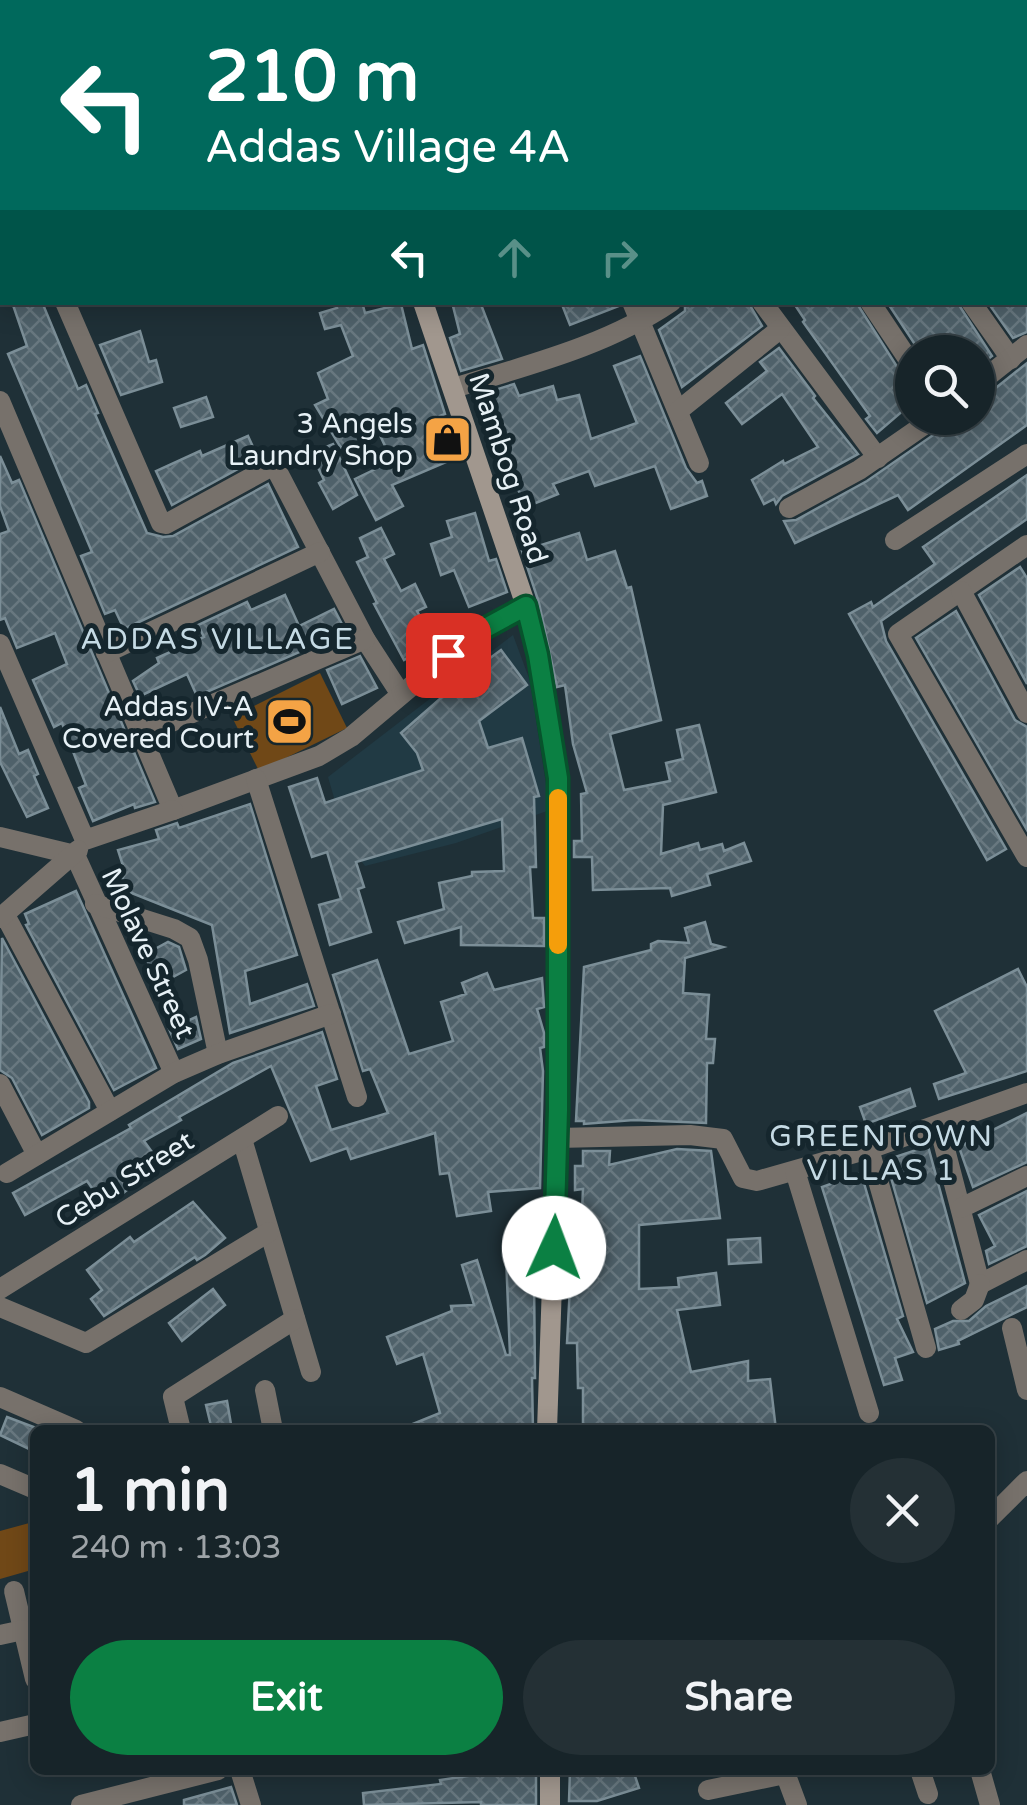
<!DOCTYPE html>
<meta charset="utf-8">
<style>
body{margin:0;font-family:"Varela Round",sans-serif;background:#243035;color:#f1f3f6;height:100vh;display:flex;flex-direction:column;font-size:38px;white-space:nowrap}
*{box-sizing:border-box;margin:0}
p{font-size:32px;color:#9ea4a8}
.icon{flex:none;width:55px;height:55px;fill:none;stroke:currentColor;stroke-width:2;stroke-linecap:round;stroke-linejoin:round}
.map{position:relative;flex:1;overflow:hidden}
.panel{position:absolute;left:30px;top:1425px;width:965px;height:350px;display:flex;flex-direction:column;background:#172429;border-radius:15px;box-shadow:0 5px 25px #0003,0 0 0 2px #364146}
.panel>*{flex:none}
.banner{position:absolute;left:0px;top:0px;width:1028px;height:305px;box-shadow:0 5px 25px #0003,0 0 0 2px #364146;background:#00695c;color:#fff;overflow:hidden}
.buttons{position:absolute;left:895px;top:335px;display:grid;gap:20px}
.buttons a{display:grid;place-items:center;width:100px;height:100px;border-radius:50%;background:#172429;box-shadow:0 5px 25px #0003,0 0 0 2px #364146;font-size:50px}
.pin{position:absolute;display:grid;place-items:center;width:85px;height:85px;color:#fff;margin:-42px;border-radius:20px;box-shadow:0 5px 15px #0006}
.me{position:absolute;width:110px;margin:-55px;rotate:2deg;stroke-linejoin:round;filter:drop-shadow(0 0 8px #0008)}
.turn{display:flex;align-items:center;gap:35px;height:210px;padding:0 40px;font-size:45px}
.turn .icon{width:130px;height:130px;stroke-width:2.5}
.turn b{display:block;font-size:70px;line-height:85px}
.lanes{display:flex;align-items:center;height:95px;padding:0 40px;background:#0003;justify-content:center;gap:50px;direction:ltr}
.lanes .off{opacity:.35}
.round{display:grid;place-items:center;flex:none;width:105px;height:105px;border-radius:52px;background:#243035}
.overview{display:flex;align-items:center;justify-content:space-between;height:170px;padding:0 40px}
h1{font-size:60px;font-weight:700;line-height:75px}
.action{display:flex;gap:20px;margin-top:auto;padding:20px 40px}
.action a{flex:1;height:115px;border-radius:60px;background:#0b8043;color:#fff;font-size:40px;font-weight:700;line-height:115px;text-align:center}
.action a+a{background:#243035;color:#f1f3f6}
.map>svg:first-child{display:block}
.built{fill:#213a44}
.pitch{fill:#704817}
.building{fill:url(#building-cross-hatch);stroke:#7b8e97;stroke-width:2.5}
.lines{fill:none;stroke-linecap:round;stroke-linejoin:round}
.minor{stroke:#77716b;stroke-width:20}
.secondary{stroke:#a1978e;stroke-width:20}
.route-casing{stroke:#07532c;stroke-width:25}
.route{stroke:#0b8043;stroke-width:18}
.slow{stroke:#f59e0b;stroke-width:18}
.labels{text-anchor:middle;stroke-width:10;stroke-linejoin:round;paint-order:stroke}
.poi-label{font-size:28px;fill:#e7f1f6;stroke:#15262d;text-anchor:end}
.street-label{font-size:28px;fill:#e7f1f6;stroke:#15262d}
.neighbourhood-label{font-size:30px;letter-spacing:2.5px;fill:#c5dae4;stroke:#15262d}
</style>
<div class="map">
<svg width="1027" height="1805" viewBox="0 0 1027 1805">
<defs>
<pattern id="building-cross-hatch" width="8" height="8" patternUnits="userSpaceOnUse" patternTransform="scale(2.5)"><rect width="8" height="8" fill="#4f616a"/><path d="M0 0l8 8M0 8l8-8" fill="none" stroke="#687880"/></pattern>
</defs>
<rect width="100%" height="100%" fill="#1f3037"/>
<polygon class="built" points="513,635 530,681 550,810 456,843 365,866 347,842 328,777"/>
<g class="pitch">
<polygon points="320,673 347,728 259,771 232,717"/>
<polygon points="33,1522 35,1569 0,1579 0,1531"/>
</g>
<g class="building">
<polygon points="12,302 42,302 78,389 86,385 98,413 95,414 147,533 163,537 173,536 268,484 298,547 124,629 115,610 105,614 81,556 92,552 8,354 27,346"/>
<polygon points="335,302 362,302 365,313 401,304 412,349 423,345 445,414 440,416 460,456 392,485 403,506 376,520 355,479 392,461 378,431 341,448 315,405 328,399 318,373 353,356 341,325 325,329 320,313 337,308"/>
<polygon points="452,302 480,302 502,359 461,371 450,338 460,334"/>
<polygon points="561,302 619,302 619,306 570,325"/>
<polygon points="685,302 748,302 762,326 682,387 659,330 685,311"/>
<polygon points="793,302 856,302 901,373 912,379 912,403 877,433 866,419 870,416 803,322 805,320"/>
<polygon points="887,302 957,302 992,356 978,367 978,352 920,352"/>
<polygon points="996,302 1027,302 1027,332 1013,338 991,307"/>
<polygon points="140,331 149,362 156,360 162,382 121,395 100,345"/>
<polygon points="779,348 815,396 813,398 858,454 782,496 776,504 774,499 764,504 752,480 783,461 784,464 818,447 782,394 742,424 726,403 767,371 760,362"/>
<polygon points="640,356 686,468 697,483 702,481 707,496 671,509 655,466 595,486 589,471 553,484 558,494 526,507 503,456 506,455 482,394 514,384 519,396 553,386 557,400 579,395 591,439 637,423 614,366"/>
<polygon points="1027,363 1027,425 908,510 898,495 795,543 784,521 796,520 867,481 942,429 948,418 978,418 978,397 987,395"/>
<polygon points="206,397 213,417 181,427 174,408"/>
<polygon points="248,436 258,458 172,505 156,471 200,451 202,456"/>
<polygon points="333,444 357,495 333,509 319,483 324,480 311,453"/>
<polygon points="0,456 12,483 19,480 155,802 135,808 134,804 93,821 79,788 86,785 62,723 54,727 33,680 67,664 55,633 17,648 5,618 0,620 0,534 9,531 0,506"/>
<polygon points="1027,475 1027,519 881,621 886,641 1006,849 987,860 849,614 871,602 873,607 935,564 923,547"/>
<polygon points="475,513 489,561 496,559 507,592 469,607 454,570 441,575 431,544 452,537 447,521"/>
<polygon points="381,528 394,554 384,559 401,591 415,584 426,607 417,611 435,643 404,660 374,604 377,603 357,562 368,557 360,538"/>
<polygon points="579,533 587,560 615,551 627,588 631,587 661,720 610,734 624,790 670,781 666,763 683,759 677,730 699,725 716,792 663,805 661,854 698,843 700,850 722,844 724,851 744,843 751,861 707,874 710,885 672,896 670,888 593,890 592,857 574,857 574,841 582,841 581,794 587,793 573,744 565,685 557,687 539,603 522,551"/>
<polygon points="1020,567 1027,578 1027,684 979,595"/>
<polygon points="285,595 299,626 334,609 346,632 197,696 187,674 140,696 133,681 159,663 157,658 204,637 198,625 247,602 251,610"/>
<polygon points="956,611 1015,720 1027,727 1027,830 916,638"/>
<polygon points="501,650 527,685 479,721 488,748 522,738 539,796 534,797 536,867 530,867 533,918 544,918 544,946 461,945 461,927 405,943 398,922 444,909 439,883 472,876 472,872 504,871 502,819 356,862 364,887 358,889 371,932 330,945 319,905 341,899 327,852 312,857 289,787 317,778 325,803 423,770 417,753 401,733 449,691 448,689"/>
<polygon points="360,656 377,688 342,704 327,670"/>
<polygon points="0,707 19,754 28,750 38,774 34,776 48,808 27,817 0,762"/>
<polygon points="250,804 297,955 245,971 250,1004 307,984 314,1006 230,1033 212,925 119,888 125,872 118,850 159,839 156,830 177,823 179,828"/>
<polygon points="76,891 156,1068 114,1090 26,925 29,924 25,914"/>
<polygon points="705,922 711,944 723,947 685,958 683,993 709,995 706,1039 715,1039 713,1063 707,1063 706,1123 634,1120 584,1124 584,1121 576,1121 584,967 651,950 651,944 658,941 689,943 685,928"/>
<polygon points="2,938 89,1102 89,1108 42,1135 12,1078 0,1070"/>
<polygon points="168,942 179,947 186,970 160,984 144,955"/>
<polygon points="377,960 409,1054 453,1041 441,1002 466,994 462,983 487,973 494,990 542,978 544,1007 537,1009 544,1033 544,1047 540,1048 543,1071 540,1188 488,1192 491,1211 457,1216 449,1173 440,1174 435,1133 351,1159 347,1148 311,1161 271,1066 179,1117 181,1120 144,1141 160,1163 121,1195 119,1192 104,1205 87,1181 25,1215 13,1193 131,1128 129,1125 233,1063 322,1032 337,1079 316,1086 331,1130 388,1113 370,1069 363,1071 333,975"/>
<polygon points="1018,969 1027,987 1027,1071 939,1099 934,1084 966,1073 935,1011"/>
<polygon points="196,1017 201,1039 178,1049 169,1029"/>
<polygon points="910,1089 915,1106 866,1124 860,1107"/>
<polygon points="1027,1113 1027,1162 973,1187 959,1147"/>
<polygon points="928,1146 965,1283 927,1303 886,1160"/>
<polygon points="677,1149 711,1151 720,1218 639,1225 639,1289 679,1287 678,1278 716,1273 720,1305 677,1310 691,1372 748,1361 748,1381 770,1379 776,1430 583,1430 583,1388 578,1388 577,1343 567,1343 570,1286 586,1287 581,1232 583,1189 575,1190 575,1166 583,1166 583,1151 610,1151 609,1165"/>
<polygon points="861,1173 903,1316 897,1319 913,1352 895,1358 902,1380 884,1385 822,1187"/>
<polygon points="1027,1191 1027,1246 989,1264 986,1251 995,1246 979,1215"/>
<polygon points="193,1202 225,1238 205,1255 197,1260 195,1257 104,1316 91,1299 102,1290 87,1270 130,1237 134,1242"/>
<polygon points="760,1238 761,1262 729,1264 728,1240"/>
<polygon points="537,1255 538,1277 534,1277 535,1378 532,1378 533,1430 398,1430 440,1413 423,1354 397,1364 387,1337 452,1311 451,1306 474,1305 462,1265 477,1260 506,1355 510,1355 506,1256"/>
<polygon points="1027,1286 1027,1307 958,1341 959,1344 939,1350 935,1329 953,1321 969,1321 986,1306"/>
<polygon points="213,1289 225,1305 182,1341 169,1323"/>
<polygon points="227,1401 232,1430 212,1430 206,1405"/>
<polygon points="7,1417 39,1429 35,1430 31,1450 0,1435"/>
<polygon points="509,1770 536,1770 536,1805 481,1805 481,1802 364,1805 363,1793 441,1784 440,1780"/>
<polygon points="570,1770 633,1770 639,1788 597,1801 569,1801"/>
<polygon points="231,1787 237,1805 184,1805 184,1800"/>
</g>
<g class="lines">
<g class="minor">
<polyline points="17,0 18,2"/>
<polyline points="510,0 511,2"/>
<polyline points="763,0 765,2"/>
<polyline points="890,0 892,2"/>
<polyline points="104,2 105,0"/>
<polyline points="1025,10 1027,13"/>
<polyline points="0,27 2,26"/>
<polyline points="0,136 2,135"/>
<polyline points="0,154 2,160"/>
<polyline points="1025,182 1027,185"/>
<polyline points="65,302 161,523 166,524 274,465 365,639 400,693"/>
<polyline points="632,302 699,463"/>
<polyline points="762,302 878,458"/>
<polyline points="870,302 912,365"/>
<polyline points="971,302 1011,359"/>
<polyline points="978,384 1027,345"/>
<path d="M454,388c74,-23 152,-42 217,-86"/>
<polyline points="0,401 173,810 319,756 351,737 471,636 526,606"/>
<polyline points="678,411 780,329"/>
<polyline points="789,508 859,470 934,418"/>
<polyline points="895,540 1027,454"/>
<polyline points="1027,545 898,634 1027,857"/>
<polyline points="961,591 1027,713"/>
<polyline points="0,644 85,840 173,810"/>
<polyline points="106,653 320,552"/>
<polyline points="141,735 365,639"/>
<polyline points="256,779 357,1097"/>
<polyline points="0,837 75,855 174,1073"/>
<polyline points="95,904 174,929 190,938 198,960 218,1054"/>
<polyline points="5,915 110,1111"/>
<polyline points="0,918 78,850"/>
<polyline points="0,1084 37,1155"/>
<polyline points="939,1126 980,1284 1027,1260"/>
<polyline points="557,1138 690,1135 723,1139 743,1178 757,1181 869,1149 1027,1093"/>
<polyline points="242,1139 311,1372"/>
<polyline points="869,1149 926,1348"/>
<polyline points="795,1171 869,1413"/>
<polyline points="7,1173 174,1073 218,1054 331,1014"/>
<polyline points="961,1208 1027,1176"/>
<polyline points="0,1289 278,1116"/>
<polyline points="0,1307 86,1343 269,1232"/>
<polyline points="961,1310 974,1300 980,1284"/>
<polyline points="1012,1328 1027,1390"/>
<polyline points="265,1390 273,1430"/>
<polyline points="0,1397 76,1430"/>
<polyline points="181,1430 173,1397 295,1319"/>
<polyline points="0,1474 35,1489"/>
<polyline points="990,1518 1027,1481"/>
<polyline points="14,1591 35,1679"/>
<polyline points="0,1635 23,1630"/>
<polyline points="0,1732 35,1724"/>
<polyline points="240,1770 251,1805"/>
<polyline points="784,1770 797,1805"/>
<polyline points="920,1770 928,1794"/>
<polyline points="980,1770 990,1805"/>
<polyline points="708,1790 785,1774"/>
<polyline points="81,1805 218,1770"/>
</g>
<g class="secondary">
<polyline points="319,0 320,2"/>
<polyline points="423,302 526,606 538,655 558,778 557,1138 547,1430"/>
<polyline points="550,1770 550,1805"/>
</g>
</g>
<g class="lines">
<defs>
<polyline id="route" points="448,655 471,636 526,606 538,655 558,778 558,1110 554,1248"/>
</defs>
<use href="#route" class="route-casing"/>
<use href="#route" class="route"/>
<polyline class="slow" points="558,798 558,945"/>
</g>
<defs>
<symbol id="shop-square" viewBox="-11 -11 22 22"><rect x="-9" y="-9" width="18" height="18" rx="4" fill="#f4a345" stroke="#15262d"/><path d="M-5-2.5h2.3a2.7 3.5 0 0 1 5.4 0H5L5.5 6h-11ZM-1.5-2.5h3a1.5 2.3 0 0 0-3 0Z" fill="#111"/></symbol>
<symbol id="stadium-square" viewBox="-11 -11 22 22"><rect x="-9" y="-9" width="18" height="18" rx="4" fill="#f4a345" stroke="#15262d"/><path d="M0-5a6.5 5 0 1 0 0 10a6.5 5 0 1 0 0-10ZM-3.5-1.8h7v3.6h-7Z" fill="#111"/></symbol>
</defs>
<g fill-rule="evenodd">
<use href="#shop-square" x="420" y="412" width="55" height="55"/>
<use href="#stadium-square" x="262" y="694" width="55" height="55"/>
</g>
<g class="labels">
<g class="poi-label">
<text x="413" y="433">3 Angels<tspan x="413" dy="32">Laundry Shop</tspan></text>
<text x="254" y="716">Addas IV-A<tspan x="254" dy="32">Covered Court</tspan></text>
</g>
<g class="street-label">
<text transform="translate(509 468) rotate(72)" y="10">Mambog Road</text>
<text transform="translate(149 953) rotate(65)" y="10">Molave Street</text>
<text transform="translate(124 1179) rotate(-32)" y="10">Cebu Street</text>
</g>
<g class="neighbourhood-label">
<text x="218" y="649">ADDAS VILLAGE</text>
<text x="882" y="1146">GREENTOWN<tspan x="882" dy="34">VILLAS 1</tspan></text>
</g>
</g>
</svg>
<div class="buttons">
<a><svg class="icon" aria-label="search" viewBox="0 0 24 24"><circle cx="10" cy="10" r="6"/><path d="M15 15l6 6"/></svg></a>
</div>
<div class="pin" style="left:448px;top:655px;background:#d93025"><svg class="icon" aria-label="arrive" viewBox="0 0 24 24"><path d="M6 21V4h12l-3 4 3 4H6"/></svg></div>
<svg class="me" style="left:554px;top:1248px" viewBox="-20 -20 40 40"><circle r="19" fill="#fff"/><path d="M0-13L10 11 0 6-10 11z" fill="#0b8043"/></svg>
<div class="banner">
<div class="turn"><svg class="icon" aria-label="left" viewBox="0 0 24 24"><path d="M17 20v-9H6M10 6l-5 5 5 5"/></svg><div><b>210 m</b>Addas Village 4A</div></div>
<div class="lanes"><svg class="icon" aria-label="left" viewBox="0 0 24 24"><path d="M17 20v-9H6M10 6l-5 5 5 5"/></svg><svg class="icon off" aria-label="ahead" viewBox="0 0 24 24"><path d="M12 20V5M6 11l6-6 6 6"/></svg><svg class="icon off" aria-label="right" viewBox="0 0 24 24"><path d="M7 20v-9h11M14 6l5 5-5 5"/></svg></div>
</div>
<section class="panel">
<div class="overview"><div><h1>1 min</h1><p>240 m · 13:03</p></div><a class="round"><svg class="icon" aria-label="close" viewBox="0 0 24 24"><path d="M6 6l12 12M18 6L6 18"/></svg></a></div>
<div class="action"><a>Exit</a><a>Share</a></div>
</section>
</div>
